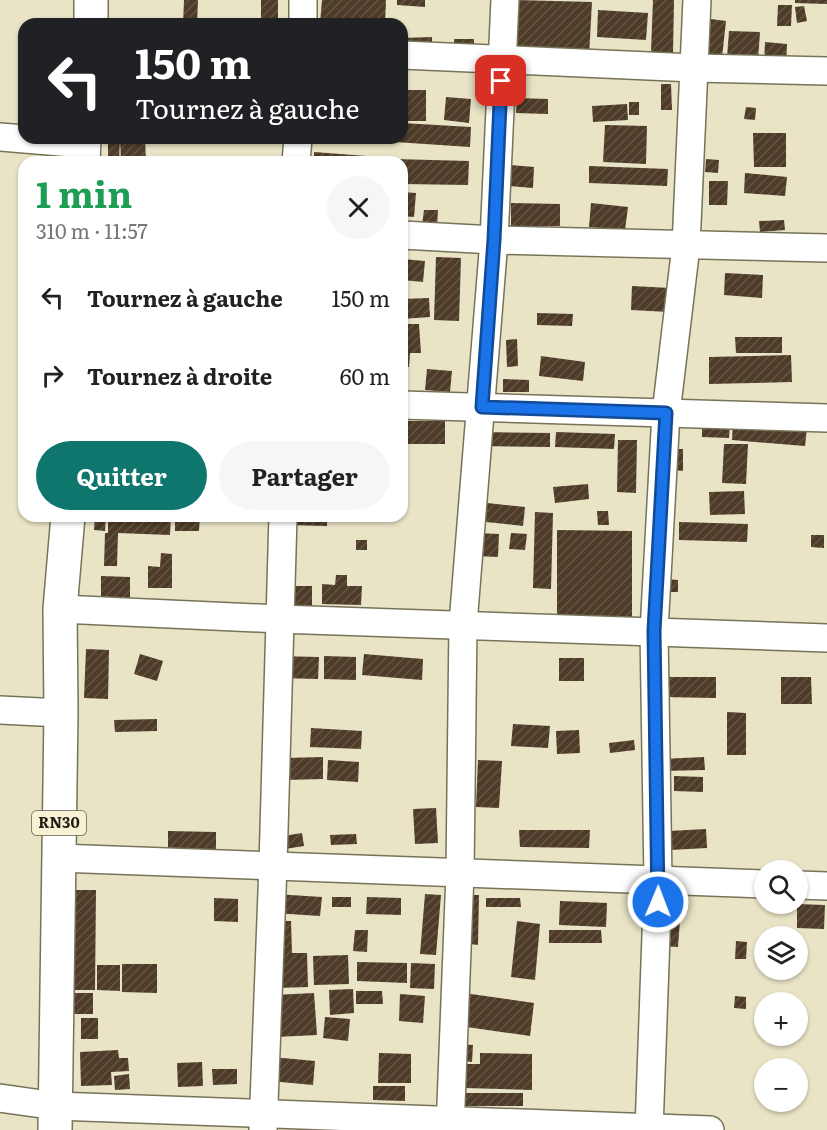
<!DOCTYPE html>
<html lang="fr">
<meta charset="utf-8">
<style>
body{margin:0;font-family:Literata,serif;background:#f6f6f6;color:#222;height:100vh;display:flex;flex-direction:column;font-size:22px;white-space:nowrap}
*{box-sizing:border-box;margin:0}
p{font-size:20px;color:#767676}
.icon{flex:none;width:33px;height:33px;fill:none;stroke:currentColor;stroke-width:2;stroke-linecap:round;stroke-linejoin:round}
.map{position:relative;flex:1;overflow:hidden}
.side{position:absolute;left:18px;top:156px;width:390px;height:366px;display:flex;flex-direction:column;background:#fff;border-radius:18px;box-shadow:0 2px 4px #0004}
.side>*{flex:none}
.banner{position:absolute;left:18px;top:18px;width:390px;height:126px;border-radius:18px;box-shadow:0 2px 4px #0004;background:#202124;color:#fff;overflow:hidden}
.tools{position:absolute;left:754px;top:860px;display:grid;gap:12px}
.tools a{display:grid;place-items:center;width:54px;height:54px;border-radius:50%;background:#fff;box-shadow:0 2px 4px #0004;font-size:30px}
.pin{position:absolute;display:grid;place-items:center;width:51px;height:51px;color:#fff;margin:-26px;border-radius:12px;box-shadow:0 3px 9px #0006}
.me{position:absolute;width:66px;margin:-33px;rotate:1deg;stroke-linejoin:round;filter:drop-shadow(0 0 4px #0008)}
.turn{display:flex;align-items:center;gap:21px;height:126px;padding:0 18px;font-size:27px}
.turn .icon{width:78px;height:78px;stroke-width:2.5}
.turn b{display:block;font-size:42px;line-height:51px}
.round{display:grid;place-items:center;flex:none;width:63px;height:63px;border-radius:32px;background:#f6f6f6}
.head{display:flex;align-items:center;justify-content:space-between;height:102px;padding:0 18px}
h1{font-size:36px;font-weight:700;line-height:45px;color:#1e9e55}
.cta{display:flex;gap:12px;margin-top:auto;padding:12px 18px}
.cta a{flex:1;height:69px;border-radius:36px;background:#0f766e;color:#fff;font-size:24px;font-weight:700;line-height:69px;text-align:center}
.cta a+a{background:#f6f6f6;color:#222}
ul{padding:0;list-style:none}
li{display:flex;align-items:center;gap:18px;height:78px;padding:0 18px}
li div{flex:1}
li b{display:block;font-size:22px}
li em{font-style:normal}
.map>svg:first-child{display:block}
.building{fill:url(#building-hatch)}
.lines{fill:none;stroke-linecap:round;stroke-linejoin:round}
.minor-casing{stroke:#777358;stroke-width:30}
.major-casing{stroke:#777358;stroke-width:36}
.minor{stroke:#fff;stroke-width:27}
.major{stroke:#fff;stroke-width:33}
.route-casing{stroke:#114b97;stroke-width:15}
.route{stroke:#1a73e8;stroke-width:10}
.labels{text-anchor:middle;stroke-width:6;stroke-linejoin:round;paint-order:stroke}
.shield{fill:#f6f2d3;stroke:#625f4e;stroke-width:1.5}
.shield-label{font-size:15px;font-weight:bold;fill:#222015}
</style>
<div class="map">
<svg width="827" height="1130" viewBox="0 0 827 1130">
<defs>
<pattern id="building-hatch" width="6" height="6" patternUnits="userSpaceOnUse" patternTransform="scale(1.5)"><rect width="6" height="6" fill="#4e3b28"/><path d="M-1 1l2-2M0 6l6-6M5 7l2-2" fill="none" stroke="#645545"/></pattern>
</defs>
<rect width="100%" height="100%" fill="#e9e4c6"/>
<g class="building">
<polygon points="184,0 198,0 197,24 183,24"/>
<rect x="261" y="0" width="17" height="19"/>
<polygon points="322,0 386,0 385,24 320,24"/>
<polygon points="397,0 425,0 425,7 397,5"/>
<polygon points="516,0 592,2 589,56 512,51"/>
<polygon points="653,0 674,0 673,53 651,52"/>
<polygon points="795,0 827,0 827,4 795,3"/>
<polygon points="778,5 792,5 791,26 777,26"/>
<polygon points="804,6 807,21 797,23 795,7"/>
<polygon points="598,10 648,13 646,40 597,37"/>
<polygon points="703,18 726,21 721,67 698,64"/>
<polygon points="729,31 760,32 758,60 727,58"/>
<polygon points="432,37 432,51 402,52 402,38"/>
<rect x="454" y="39" width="20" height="13"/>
<polygon points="765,42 787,44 786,67 764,66"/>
<polygon points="661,84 671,84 672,110 661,110"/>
<rect x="402" y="90" width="24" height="31"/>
<polygon points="446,97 471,99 469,123 444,120"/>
<polygon points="517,98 548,99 548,114 516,113"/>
<rect x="629" y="102" width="10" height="13"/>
<polygon points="627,104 628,120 593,122 592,106"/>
<polygon points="746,107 756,108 755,120 744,119"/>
<polygon points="402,123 471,127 470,147 395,142 395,138 402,138"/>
<polygon points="605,125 647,126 646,164 603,162"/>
<polygon points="753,133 786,133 786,167 754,167"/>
<polygon points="108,138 120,138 119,162 108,162"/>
<polygon points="120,138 145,138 146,162 121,162"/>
<polygon points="314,152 379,157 378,162 314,162"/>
<polygon points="394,159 469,161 468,185 402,184 402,162 394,162"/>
<polygon points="706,159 719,160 718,173 705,172"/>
<polygon points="510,165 534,167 533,188 509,186"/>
<polygon points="589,166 668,169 667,186 589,183"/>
<polygon points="745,173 787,177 785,196 744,193"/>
<polygon points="709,181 728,181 727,205 709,205"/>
<polygon points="402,192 416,193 414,217 402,216"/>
<polygon points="511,203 560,204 560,226 511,226"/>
<polygon points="591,203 628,207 625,230 589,227"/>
<polygon points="424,210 438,210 437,227 422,225"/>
<polygon points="784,220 785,230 760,232 759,221"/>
<polygon points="436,257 461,258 459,321 434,320"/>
<polygon points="402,259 425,261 423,282 402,280"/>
<polygon points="725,273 763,275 762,298 724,295"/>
<polygon points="632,286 670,288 669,312 631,310"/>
<polygon points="429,298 430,317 402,319 402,299"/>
<polygon points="537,313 573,314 572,326 537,325"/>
<polygon points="402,324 419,324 421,353 410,353 409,367 402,367"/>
<polygon points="735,337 782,337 782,353 736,353"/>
<polygon points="517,339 518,366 507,367 506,340"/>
<polygon points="791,355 792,382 709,384 709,357"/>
<polygon points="541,356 585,362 583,381 539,376"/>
<polygon points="427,369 452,371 450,392 425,390"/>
<polygon points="503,379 529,380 529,392 503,392"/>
<rect x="402" y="421" width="43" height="23"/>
<polygon points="733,422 807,428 805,446 732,440"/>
<polygon points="702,424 730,424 729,438 702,437"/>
<polygon points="482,432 550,433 550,447 481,446"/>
<polygon points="556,432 615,434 614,449 555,447"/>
<polygon points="618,440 637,440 636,493 617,492"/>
<polygon points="724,444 748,444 746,484 722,483"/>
<polygon points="673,449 683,449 683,471 673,470"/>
<polygon points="588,484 589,499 555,503 553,487"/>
<polygon points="744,491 745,514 710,515 709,492"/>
<polygon points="478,502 525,507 523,526 477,521"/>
<polygon points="597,511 608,511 609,525 598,525"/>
<polygon points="535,512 553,513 551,589 533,588"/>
<polygon points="95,516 106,516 105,531 94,530"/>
<polygon points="108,516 171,516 170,535 118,533 117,566 104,566 105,533 108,533"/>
<polygon points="175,516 200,516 199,531 175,531"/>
<polygon points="288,516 327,516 327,526 288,525"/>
<polygon points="679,522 748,524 747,542 679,540"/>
<polygon points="557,530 632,531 632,624 557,623"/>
<polygon points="477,533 499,534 498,557 476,556"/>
<polygon points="511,533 527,534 525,550 509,549"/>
<polygon points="811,535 824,535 824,548 811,547"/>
<rect x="356" y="540" width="11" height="10"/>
<polygon points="161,553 172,554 172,588 148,588 148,566 160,567"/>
<polygon points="336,575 347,575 347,586 362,586 361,605 322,604 322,584 335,585"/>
<polygon points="101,576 130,577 130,604 101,603"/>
<polygon points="667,579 678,580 678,592 667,592"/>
<polygon points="294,586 312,586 312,609 293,609"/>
<polygon points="86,649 109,650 108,699 84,698"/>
<polygon points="140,654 163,661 157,681 134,674"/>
<polygon points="364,654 423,659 422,680 362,675"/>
<polygon points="278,656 319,657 318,679 278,678"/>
<polygon points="324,656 356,657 356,680 324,679"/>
<rect x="559" y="658" width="25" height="23"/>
<polygon points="664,677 716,677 716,698 663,697"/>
<polygon points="781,677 811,677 812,704 781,704"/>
<polygon points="727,712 746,713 746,755 727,755"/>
<polygon points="157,719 157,731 115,732 114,720"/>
<polygon points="513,724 550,726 548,748 511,746"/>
<polygon points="311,728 362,731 361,749 310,747"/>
<polygon points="579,730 580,753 557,754 556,731"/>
<polygon points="634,740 635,750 610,753 609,743"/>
<polygon points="323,757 323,779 285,780 284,758"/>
<polygon points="704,757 705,770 662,771 661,759"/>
<polygon points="328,760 359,762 358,782 327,780"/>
<polygon points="478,760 502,761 499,808 476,807"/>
<polygon points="674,776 703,777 703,792 674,791"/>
<polygon points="436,808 438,843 415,844 413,809"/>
<polygon points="706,829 707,848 670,850 669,831"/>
<polygon points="519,830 590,830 589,848 520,847"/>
<polygon points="168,831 216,832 216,849 168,849"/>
<polygon points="302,833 304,846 285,849 283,836"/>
<polygon points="356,834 357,844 331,845 330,835"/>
<polygon points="73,890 96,890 95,990 72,990"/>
<polygon points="275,894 322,897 320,916 274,913"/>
<polygon points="425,894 441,895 436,955 420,954"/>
<polygon points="471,895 479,895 478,945 470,944"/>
<rect x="332" y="897" width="19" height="10"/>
<polygon points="367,897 401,898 401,915 366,914"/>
<polygon points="214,898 238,899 238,922 214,921"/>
<polygon points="486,898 520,898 521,907 486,907"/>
<polygon points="560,901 607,903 606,927 559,925"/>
<polygon points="797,904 825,905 824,929 797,928"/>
<polygon points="660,918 680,920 678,947 658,946"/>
<polygon points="274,921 291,921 292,953 307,953 308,987 276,988"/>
<polygon points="517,921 540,924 535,980 511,977"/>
<polygon points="355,930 368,930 367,952 353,951"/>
<polygon points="549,930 601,930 602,943 549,943"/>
<polygon points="736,941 747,942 746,959 735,959"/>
<polygon points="348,955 349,984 314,985 313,956"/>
<polygon points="357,962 407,963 407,983 357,981"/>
<polygon points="411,963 435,964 434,989 410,988"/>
<polygon points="122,964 157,964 157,993 122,992"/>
<polygon points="97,965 120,965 120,991 97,990"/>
<polygon points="353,989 354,1013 330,1015 329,990"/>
<polygon points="356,991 382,991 383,1004 356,1004"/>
<rect x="72" y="993" width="21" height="21"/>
<polygon points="314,993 317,1035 276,1037 273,995"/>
<polygon points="464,993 534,1003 530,1036 460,1026"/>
<polygon points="400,994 425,996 423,1023 399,1021"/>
<polygon points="735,996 746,997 746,1009 734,1008"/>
<polygon points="325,1017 350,1019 348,1041 323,1038"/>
<rect x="81" y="1018" width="17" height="21"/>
<polygon points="458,1044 473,1045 472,1062 456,1060"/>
<polygon points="118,1050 119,1058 128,1058 129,1071 111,1072 112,1085 81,1086 80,1052"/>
<polygon points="379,1053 411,1054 411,1083 378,1083"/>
<polygon points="480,1053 532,1054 532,1090 465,1088 466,1064 480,1064"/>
<polygon points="272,1057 315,1061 313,1085 270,1081"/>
<polygon points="202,1062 203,1086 178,1087 177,1063"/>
<polygon points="212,1069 237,1069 237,1084 213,1085"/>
<polygon points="129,1074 130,1089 115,1090 114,1076"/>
<polygon points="373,1086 405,1086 405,1101 373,1100"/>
<rect x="459" y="1093" width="64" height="13"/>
</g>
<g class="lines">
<defs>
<g id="minor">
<polyline points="303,24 303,0"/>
<polyline points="402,55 694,68 827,71"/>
<polyline points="0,137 84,144"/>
<polyline points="296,162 298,138"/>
<polyline points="402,235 494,240 827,248"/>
<polyline points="402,405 827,418"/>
<polyline points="60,609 279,619 827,638"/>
<polyline points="0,710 61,713"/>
<polyline points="58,858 765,884"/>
<polyline points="798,885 827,886"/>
<polyline points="0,1098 56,1106 710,1130"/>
<polyline points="263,1130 273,865 283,516"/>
<polyline points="450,1130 460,873 463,624 494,240 505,0"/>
<polyline points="649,1130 658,880 654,631 666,413 686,246 697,0"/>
</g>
<g id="major">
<polyline points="91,24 91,0"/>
<polyline points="83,162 84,138"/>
<polyline points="55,1130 61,713 60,609 68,516"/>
</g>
</defs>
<use href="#minor" class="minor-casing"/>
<use href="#major" class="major-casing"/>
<use href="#minor" class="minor"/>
<use href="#major" class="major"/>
</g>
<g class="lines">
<defs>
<polyline id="route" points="501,81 494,240 482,407 666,413 654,631 658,902"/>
</defs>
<use href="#route" class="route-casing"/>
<use href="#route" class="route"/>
</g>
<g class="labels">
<rect class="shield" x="32" y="811" width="54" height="24" rx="4.5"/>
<g class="shield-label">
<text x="59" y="828">RN30</text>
</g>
</g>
</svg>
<div class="tools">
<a><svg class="icon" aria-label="search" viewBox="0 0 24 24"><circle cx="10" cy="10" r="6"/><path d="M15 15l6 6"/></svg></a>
<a><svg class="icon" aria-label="layers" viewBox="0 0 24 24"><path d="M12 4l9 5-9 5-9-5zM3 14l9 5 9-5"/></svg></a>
<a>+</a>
<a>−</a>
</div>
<div class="pin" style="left:501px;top:81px;background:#d93025"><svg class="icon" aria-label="arrive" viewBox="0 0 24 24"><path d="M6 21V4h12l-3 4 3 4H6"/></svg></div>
<svg class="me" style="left:658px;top:902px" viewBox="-20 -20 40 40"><circle r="17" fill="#1a73e8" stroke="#fff" stroke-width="3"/><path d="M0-11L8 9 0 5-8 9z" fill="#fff"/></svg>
<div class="banner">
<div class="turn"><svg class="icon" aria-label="left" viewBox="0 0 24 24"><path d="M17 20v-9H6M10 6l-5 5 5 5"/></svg><div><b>150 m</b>Tournez à gauche</div></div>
</div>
<section class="side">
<div class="head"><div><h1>1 min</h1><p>310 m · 11:57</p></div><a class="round"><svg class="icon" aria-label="close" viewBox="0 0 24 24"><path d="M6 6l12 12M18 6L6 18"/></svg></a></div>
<ul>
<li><svg class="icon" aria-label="left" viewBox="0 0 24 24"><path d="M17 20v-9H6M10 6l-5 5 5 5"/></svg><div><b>Tournez à gauche</b></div><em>150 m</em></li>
<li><svg class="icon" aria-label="right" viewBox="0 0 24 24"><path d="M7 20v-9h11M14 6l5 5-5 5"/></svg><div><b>Tournez à droite</b></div><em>60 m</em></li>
</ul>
<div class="cta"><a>Quitter</a><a>Partager</a></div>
</section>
</div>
